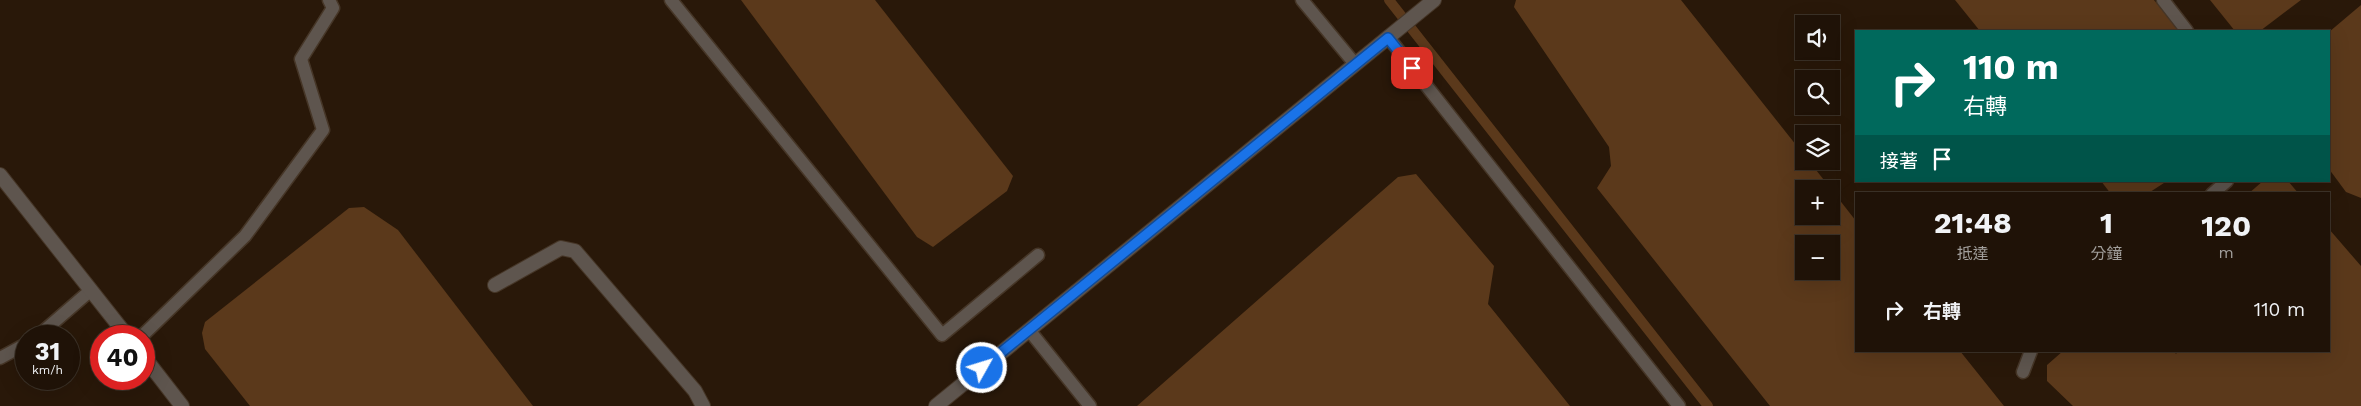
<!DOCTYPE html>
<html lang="zh-TW">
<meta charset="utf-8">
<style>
body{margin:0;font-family:"Work Sans","Noto Sans TC",sans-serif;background:#271b11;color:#f1f3f6;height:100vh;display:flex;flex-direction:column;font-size:19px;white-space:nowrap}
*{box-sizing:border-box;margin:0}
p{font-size:16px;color:#a19e9b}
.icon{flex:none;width:28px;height:28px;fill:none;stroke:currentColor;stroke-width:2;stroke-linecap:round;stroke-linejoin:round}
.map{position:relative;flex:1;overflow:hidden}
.panel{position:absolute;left:1855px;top:192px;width:475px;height:160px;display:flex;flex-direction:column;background:#1f1207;border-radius:0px;box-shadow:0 5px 20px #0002,0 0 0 1px #3c3228}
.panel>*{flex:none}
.guide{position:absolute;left:1855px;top:30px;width:475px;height:152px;border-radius:0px;box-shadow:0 5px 20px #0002,0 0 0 1px #3c3228;background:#00695c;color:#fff;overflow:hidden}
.controls{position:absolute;left:1795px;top:15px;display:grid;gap:10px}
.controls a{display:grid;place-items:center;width:45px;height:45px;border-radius:0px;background:#1f1207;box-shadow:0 5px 20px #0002,0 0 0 1px #3c3228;font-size:25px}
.speed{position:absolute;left:15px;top:325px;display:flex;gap:10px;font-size:25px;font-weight:700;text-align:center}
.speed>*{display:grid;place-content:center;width:65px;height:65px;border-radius:50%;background:#1f1207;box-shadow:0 5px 20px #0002,0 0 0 1px #3c3228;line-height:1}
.speed small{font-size:12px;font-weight:400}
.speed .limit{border:8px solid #d22;background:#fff;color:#111}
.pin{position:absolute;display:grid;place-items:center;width:42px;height:42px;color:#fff;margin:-21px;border-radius:10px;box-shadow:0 2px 8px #0006}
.me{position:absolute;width:55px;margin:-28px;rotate:51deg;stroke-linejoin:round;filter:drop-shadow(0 0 4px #0008)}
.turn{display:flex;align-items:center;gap:18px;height:105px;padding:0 25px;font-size:22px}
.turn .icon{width:65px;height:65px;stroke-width:2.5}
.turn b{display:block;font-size:35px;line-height:42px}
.then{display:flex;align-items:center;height:48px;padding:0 25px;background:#0003;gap:10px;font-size:19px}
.eta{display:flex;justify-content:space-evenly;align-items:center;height:85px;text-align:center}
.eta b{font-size:30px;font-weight:700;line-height:35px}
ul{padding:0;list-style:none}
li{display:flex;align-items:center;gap:15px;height:65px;padding:0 25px}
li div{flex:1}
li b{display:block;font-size:19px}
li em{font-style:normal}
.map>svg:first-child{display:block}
.water{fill:#5b391b;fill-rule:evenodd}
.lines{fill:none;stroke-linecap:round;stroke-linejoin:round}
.stream{stroke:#5b391b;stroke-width:10}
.service-casing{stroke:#463627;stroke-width:15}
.minor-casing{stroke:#463627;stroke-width:16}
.tertiary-casing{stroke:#463627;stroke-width:16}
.service{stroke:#5e554e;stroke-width:12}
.minor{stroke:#5e554e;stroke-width:14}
.tertiary{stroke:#5e554e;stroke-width:14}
.route-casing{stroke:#114b97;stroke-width:12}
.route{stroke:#1a73e8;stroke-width:9}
</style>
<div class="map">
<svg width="2361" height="406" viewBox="0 0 2361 406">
<rect width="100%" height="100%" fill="#291809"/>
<g class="water">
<polygon points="741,0 875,0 1013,176 1007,191 933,247 917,237"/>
<path d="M1516,0h165l123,155v6h5l22,28h-27v27h27v-27l25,32v130h104l44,55h-234l-173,-218 14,-22 -2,-19 -95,-140zM1804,244h27v27h-27z"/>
<polygon points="1955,0 2154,0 2179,31 1980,31"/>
<polygon points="2210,0 2301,0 2260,31 2235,31"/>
<polygon points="2361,5 2361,198 2346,192 2329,169 2329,32"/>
<polygon points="1416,174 1494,266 1488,304 1570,406 1137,406 1398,177"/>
<polygon points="2101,181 2167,181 2147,194 2111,194"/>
<polygon points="2263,181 2288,181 2299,194 2248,194"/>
<polygon points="364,207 398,230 533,406 250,406 205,349 202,333 205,322 349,208"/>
<polygon points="2329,229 2361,266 2361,406 2073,406 2047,381 2047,365 2063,351 2174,351 2176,354 2178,351 2329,351"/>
</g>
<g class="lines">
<polyline class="stream" points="1389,0 1708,406"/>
<defs>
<g id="service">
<polyline points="671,0 942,335 1038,255"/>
<polyline points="1302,0 1355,64"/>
<polyline points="2163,0 2187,31"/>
<polyline points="1388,37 1679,406"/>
<polyline points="2212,194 2227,181"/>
<polyline points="1029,330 1090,406"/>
<polyline points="38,336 91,290"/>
<polyline points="142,336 245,236 323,130 301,59 333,8 329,0"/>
<polyline points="0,358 26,344"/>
<polyline points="2023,372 2031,351"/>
</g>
<g id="minor">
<polyline points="0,175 127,336"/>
<polyline points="495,285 561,248 575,251 695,391 703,406"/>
<polyline points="144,357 182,406"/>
</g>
<polyline id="tertiary" points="936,406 1434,0"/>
</defs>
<use href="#service" class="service-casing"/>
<use href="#minor" class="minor-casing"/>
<use href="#tertiary" class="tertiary-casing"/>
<use href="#service" class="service"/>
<use href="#minor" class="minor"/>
<use href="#tertiary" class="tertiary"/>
</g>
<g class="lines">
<defs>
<polyline id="route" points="982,368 1388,38 1412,68"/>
</defs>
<use href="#route" class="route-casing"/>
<use href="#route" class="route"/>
</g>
</svg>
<div class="controls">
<a><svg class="icon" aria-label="sound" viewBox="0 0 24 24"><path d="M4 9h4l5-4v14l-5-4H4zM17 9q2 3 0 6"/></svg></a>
<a><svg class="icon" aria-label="search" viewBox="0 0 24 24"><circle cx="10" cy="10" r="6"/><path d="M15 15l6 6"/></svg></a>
<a><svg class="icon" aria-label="layers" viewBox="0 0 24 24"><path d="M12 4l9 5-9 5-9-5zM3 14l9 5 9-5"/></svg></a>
<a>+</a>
<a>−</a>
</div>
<div class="speed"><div>31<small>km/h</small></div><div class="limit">40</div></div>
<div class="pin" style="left:1412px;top:68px;background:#d93025"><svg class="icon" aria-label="arrive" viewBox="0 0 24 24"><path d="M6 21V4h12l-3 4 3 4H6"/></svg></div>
<svg class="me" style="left:982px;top:368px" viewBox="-20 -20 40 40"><circle r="17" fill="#1a73e8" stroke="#fff" stroke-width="3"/><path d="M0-11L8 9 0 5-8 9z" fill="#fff"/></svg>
<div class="guide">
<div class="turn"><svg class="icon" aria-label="right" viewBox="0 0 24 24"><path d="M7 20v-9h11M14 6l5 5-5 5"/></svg><div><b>110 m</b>右轉</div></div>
<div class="then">接著<svg class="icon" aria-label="arrive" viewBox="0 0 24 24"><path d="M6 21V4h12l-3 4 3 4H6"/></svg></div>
</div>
<section class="panel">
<div class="eta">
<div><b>21:48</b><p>抵達</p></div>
<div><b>1</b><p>分鐘</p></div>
<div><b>120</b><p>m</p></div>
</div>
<ul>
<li><svg class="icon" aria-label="right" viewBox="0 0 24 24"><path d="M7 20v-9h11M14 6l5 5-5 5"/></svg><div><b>右轉</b></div><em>110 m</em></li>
</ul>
</section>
</div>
